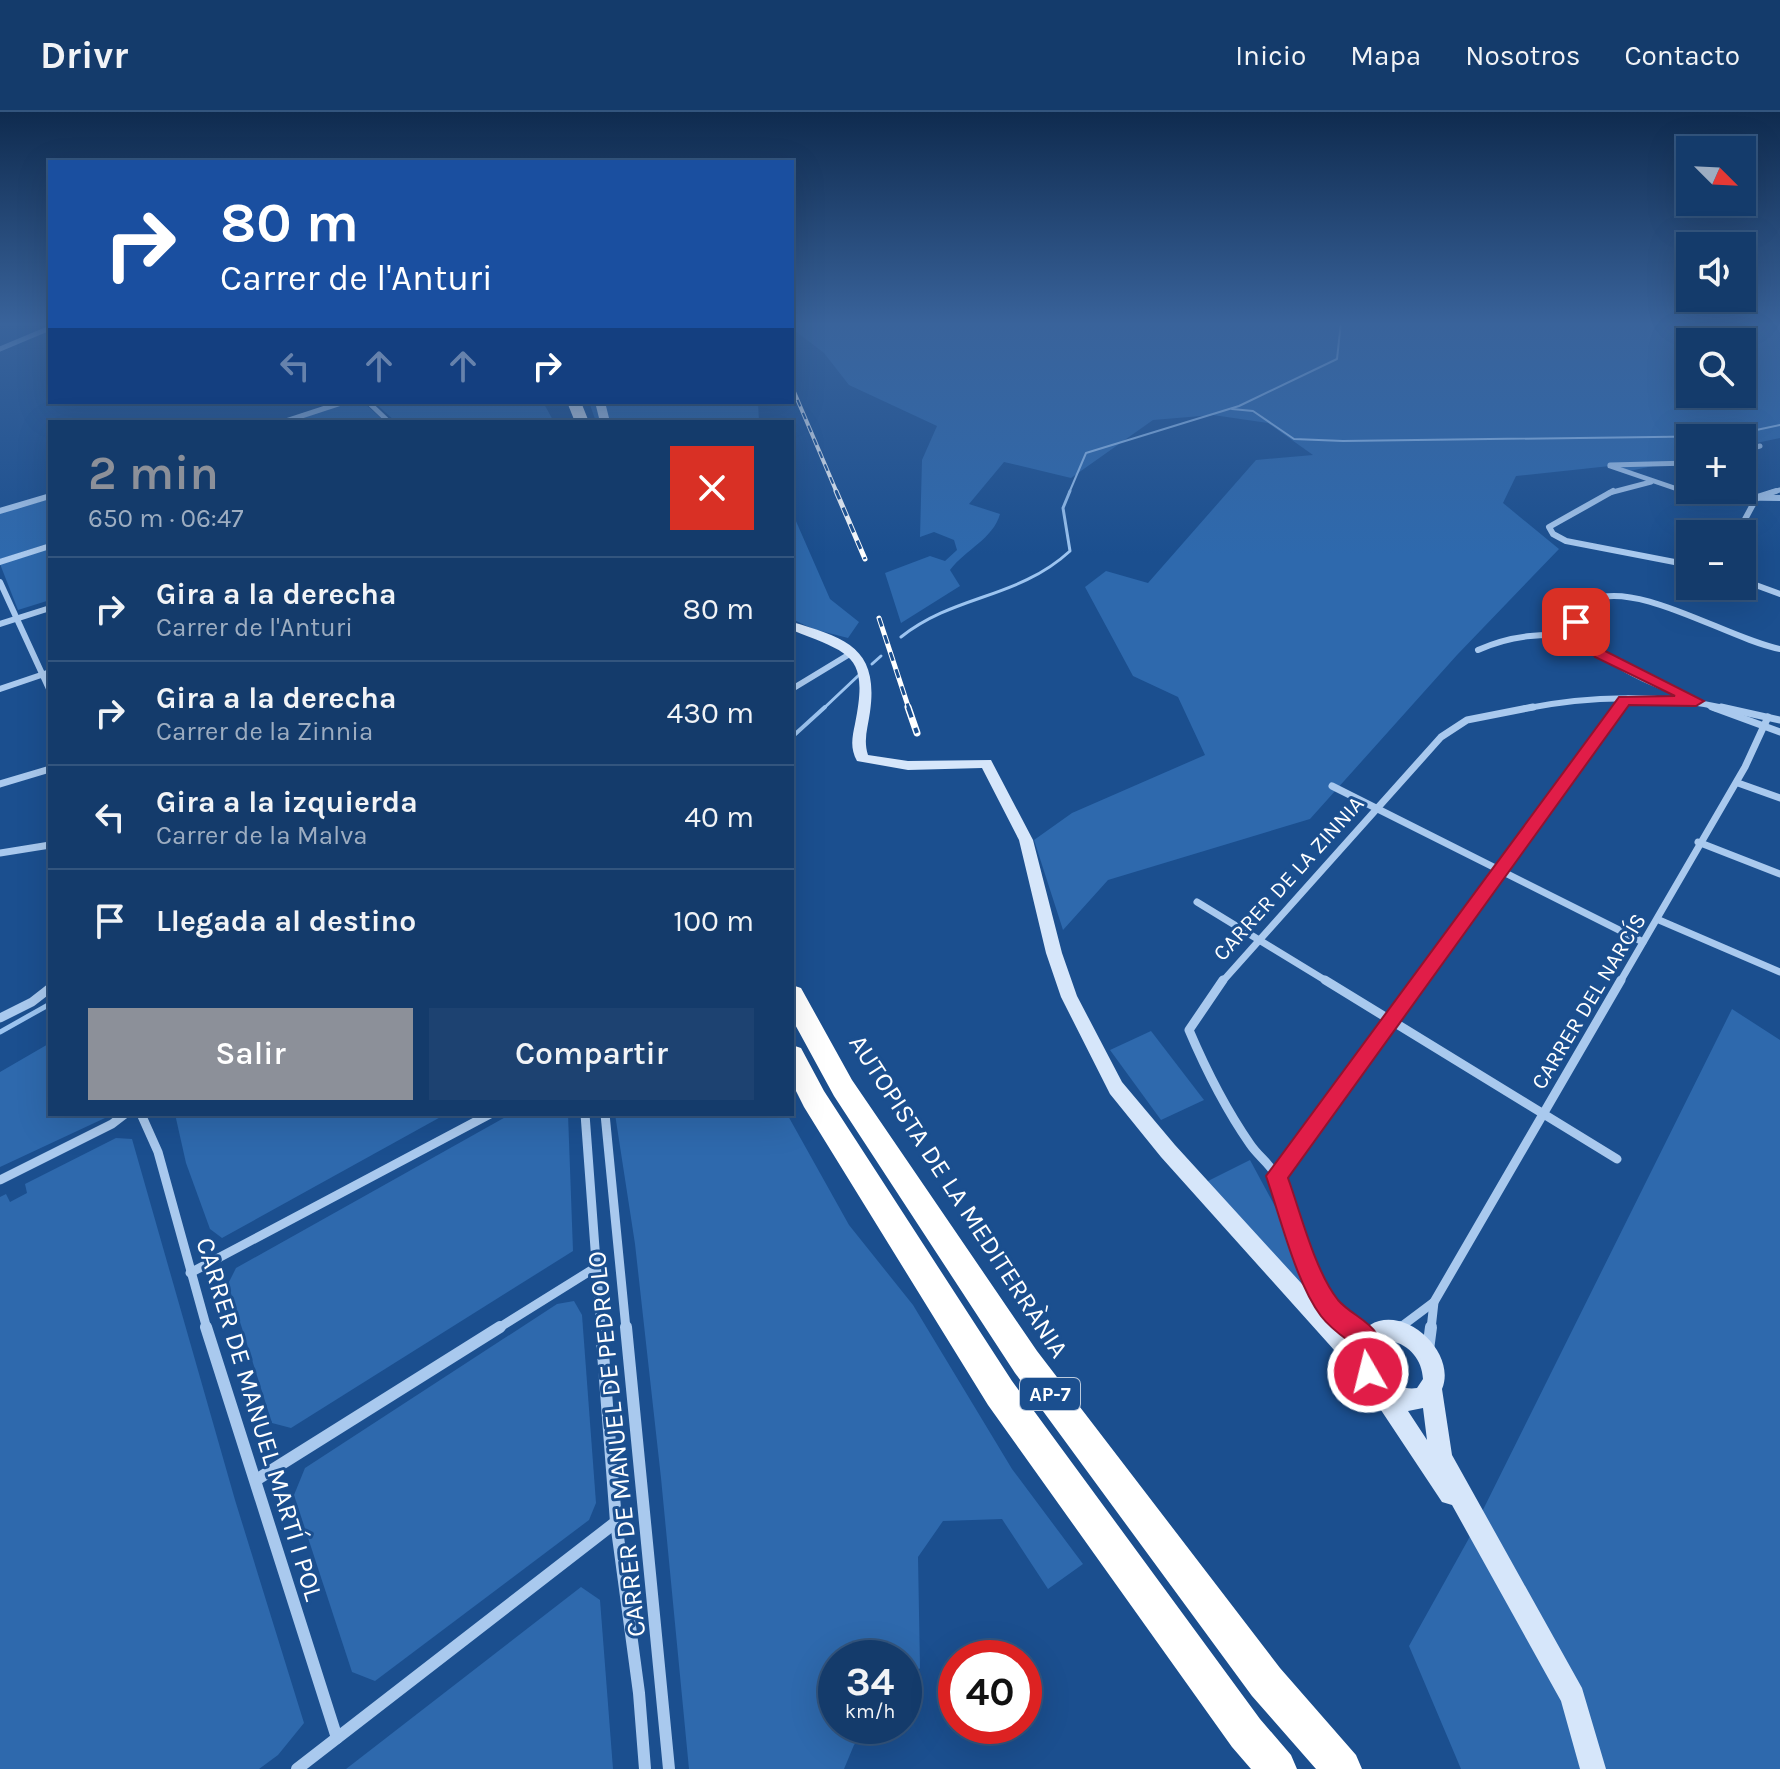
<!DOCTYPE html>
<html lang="es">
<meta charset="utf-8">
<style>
body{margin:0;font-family:Karla,sans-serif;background:#1d4271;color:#f1f3f6;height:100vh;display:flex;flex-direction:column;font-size:30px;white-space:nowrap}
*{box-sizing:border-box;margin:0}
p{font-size:26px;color:#9dadc1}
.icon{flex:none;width:44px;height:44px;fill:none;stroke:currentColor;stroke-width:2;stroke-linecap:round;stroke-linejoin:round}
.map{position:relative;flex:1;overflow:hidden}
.sheet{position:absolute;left:48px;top:308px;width:746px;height:696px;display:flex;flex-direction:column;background:#143b6b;border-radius:0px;box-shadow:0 8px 32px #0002,0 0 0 2px #33557e}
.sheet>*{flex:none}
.hud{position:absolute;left:48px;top:48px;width:746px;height:244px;border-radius:0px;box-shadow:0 8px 32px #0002,0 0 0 2px #33557e;background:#1a4fa0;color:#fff;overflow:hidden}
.needle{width:52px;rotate:114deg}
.buttons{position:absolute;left:1676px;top:24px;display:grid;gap:16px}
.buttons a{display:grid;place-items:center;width:80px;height:80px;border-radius:0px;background:#143b6b;box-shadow:0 8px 32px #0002,0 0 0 2px #33557e;font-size:40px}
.speed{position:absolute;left:818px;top:1528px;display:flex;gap:16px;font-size:40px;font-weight:700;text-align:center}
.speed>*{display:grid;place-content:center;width:104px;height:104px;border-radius:50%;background:#143b6b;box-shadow:0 8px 32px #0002,0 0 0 2px #33557e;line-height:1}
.speed small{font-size:20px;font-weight:400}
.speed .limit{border:12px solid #d22;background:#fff;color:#111}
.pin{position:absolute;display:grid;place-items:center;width:68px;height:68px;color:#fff;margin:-34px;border-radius:16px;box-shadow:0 4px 12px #0006}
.me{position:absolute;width:88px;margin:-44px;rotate:352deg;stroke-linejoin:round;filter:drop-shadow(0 0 6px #0008)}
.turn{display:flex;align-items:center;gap:28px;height:168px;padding:0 40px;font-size:36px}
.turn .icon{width:104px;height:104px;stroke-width:2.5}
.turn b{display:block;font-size:56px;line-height:68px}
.lanes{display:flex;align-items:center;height:76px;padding:0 40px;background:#0003;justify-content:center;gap:40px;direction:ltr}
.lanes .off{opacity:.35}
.round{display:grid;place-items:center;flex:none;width:84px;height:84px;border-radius:0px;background:#1d4271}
.overview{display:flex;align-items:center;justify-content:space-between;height:136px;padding:0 40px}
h1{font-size:48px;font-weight:600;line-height:60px;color:#8c9099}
.primary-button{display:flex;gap:16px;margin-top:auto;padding:16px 40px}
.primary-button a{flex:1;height:92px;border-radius:0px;background:#8c9099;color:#fff;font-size:32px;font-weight:600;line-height:92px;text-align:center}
.primary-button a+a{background:#1d4271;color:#f1f3f6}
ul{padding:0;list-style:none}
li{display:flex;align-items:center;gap:24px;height:104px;padding:0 40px;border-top:2px solid #33557e}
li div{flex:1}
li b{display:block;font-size:30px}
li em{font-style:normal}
header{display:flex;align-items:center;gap:48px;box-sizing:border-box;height:112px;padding:0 40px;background:#143b6b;border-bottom:2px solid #33557e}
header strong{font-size:38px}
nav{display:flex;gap:44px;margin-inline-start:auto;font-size:28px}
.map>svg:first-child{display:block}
.green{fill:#2e69ad;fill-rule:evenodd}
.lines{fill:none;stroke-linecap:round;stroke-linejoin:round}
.stream-far3{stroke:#9cc4f0;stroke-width:2}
.stream-far2{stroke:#9cc4f0;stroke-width:3}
.stream-far1{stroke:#9cc4f0;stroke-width:4}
.stream{stroke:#9cc4f0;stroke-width:5}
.street-far4{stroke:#a9c9ee;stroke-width:5}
.street-far3{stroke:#a9c9ee;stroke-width:6}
.street-far2{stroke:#a9c9ee;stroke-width:7}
.street-far1{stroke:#a9c9ee;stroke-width:9}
.street{stroke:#a9c9ee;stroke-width:12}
.secondary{fill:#d6e6fa;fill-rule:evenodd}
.highway{fill:#fff;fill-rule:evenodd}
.rail-far2-casing{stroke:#fff;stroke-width:4}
.rail-far1-casing{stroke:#fff;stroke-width:5}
.rail-casing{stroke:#fff;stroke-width:7}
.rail-far2{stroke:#1b4f8f;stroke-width:2;stroke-dasharray:7;stroke-linecap:butt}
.rail-far1{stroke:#1b4f8f;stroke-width:3;stroke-dasharray:9;stroke-linecap:butt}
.rail{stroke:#1b4f8f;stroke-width:4;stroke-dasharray:11;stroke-linecap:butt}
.route{fill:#e11d48;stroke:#92132f;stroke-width:2}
.labels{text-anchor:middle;stroke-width:6;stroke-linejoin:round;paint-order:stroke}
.shield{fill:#1b4f8f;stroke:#bbcadd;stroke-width:2}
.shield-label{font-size:20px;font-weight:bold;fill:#fff}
.street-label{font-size:22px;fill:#fff;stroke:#1b4f8f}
.near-street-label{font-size:26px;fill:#fff;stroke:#1b4f8f}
</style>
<header>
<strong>Drivr</strong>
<nav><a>Inicio</a><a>Mapa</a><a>Nosotros</a><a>Contacto</a></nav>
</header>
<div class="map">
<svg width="1780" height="1657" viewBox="0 0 1780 1657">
<rect width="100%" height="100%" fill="#1b4f8f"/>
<g class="green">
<path d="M792,210h988v116l-38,8v-8h-52v20l-65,14 -15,-6 -94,10 -13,27 56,46 -102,106 -147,164 -202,61 -45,50 -29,-90 38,-27 133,-58 -27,-58 -45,-21 -48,-89 21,-16 42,12 108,-123 57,-5 -45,-32 -55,-8 -60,5 -82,58 -67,-16 -35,42 31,10c-7,25 -34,35 -50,56l10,16 -59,37 -16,-50 45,-17 15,5 12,-11 -3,-10 -20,-8 -14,5 2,-77 15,-34 -88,-41 -25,-32 -30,-23zM1690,230h52v52h-52z"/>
<polygon points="350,290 363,290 385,310 290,310"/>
<polygon points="374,290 543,290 554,310 396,310"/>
<polygon points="589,290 758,290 759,310 596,310"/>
<polygon points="50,387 50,431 0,447 0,401"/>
<polygon points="792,400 830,487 859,510 848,526 813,517 792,507"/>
<polygon points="50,436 50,488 18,498 0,452"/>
<polygon points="1732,897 1780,928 1780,1657 1461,1657 1409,1534 1468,1428"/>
<polygon points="1151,919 1204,988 1161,1008 1110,938"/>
<polygon points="50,931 50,1002 108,1002 105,1006 0,1055 0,960"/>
<polygon points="175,1002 446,1002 222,1126 210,1117 186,1051"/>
<polygon points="511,1002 568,1002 573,1139 291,1316 272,1311 228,1172 236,1156"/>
<polygon points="615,1002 787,1002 849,1113 913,1193 1012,1357 1083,1452 1048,1477 1002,1407 943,1409 918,1445 920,1556 904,1574 904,1546 836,1546 836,1614 870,1614 854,1633 844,1657 689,1657 661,1366 635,1132"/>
<polygon points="116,1026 132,1027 235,1388 304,1611 278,1643 259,1657 0,1657 0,1085 6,1082 10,1090 27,1081 25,1072"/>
<polygon points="1250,1048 1318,1174 1292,1178 1204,1071"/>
<polygon points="574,1189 582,1203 596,1391 589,1408 375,1569 352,1560 294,1383 305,1356 557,1192"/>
<polygon points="581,1475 600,1488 613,1657 346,1657"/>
</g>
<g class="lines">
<g class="stream-far3">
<polyline points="1232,297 1253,299 1294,327 1343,329 1728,324 1780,313"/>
<polyline points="1069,381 1086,341 1239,294 1337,247 1341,210"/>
</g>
<g class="stream-far2">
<path d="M901,525c54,-43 117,-38 169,-86l-7,-43 7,-17"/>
<polyline points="872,552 881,544"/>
<polyline points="823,597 859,563"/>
</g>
<polyline class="stream-far1" points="792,625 825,595"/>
<polyline class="stream" points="0,920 50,892"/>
<g class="street-far4">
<polyline points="0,237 50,216"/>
<polyline points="368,290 389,310"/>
<polyline points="283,310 344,290"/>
<polyline points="1742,339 1760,334"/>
<polyline points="1610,353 1690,351"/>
<polyline points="1610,354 1689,381"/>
<polyline points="1609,381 1651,370"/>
<polyline points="1770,381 1780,378"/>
</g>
<g class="street-far3">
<polyline points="1613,379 1549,415 1553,422 1566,429 1690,453"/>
<polyline points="1683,379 1700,385 1780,386"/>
<polyline points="0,399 50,384"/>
<polyline points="1737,422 1757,385 1776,379"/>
<polyline points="0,450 50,434"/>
<polyline points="1742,468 1780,482"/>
<polyline points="0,470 50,579"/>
<polyline points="0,512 50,496"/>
<path d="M1478,538c36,-16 68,-17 107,-13"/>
<polyline points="0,577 50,560"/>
<polyline points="792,577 853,540"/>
<path d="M1694,588c-46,-20 -101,-35 -120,-86 6,-5 13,-13 20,-15 47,-17 135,40 186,50"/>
<polyline points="1710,594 1717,597"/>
<path d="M1523,597c66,-14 140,-15 206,0"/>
<polyline points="1618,597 1624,589"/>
</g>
<g class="street-far2">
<polyline points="1712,595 1780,620"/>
<polyline points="1721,595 1780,608"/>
<polyline points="1738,671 1780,686"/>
<polyline points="0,672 50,657"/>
<polyline points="1332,674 1643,830"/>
<polyline points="1698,730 1780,762"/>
<polyline points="0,741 50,733"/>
<polyline points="1197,790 1328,870"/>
<polyline points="1659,808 1780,860"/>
<polyline points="1222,870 1441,625 1467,608 1533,595"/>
<polyline points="1419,870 1620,595"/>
<polyline points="1620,870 1745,655 1768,605"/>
</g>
<g class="street-far1">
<path d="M1223,868l-34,50c17,40 36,78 61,114 8,12 21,21 27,33 27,50 26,117 76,152"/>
<polyline points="1325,868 1617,1047"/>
<polyline points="0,906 32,890 50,876"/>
<polyline points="141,1002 158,1040 207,1217"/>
<polyline points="585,1002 601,1217"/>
<polyline points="605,1002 626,1217"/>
<polyline points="1277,1064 1420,868"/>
<polyline points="0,1068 112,1012 125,1002"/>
<polyline points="190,1161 490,1002"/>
<polyline points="497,1217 598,1154"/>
<polyline points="1398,1217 1434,1190"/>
<polyline points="1431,1217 1434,1190 1621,868"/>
</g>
<g class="street">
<polyline points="206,1215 337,1626"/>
<polyline points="601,1215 616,1410 639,1581 645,1657"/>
<polyline points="626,1215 669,1657"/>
<polyline points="1350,1215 1367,1227"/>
<polyline points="1397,1218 1401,1215"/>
<polyline points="1428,1238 1431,1215"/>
<polyline points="256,1368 500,1215"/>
<polyline points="297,1657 616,1410"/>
</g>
<g class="secondary">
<polygon points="595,290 605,290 610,310 600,310"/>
<path d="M792,510c54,16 87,26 78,90 -2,15 -7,28 -2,43l40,6 83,-1 42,80 29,113 15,43 45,86 53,63 180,197c29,-55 105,4 87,47l10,66 130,233 24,81h-26l-19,-68 -109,-196 -10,-3 -81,-122 -200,-223 -51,-63 -49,-97 -15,-44 -27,-113 -37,-72 -74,2 -51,-9c-7,-13 -5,-23 -2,-37 14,-70 -4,-70 -63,-94zM1391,1229c19,4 31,19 32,38l-6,9c-24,4 -53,-21 -38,-46zM1423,1296l4,32 -19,-29z"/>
</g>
<g class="highway">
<polygon points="567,290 581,290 589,310 575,310"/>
<polygon points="792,873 801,876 852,968 1037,1239 1280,1556 1356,1643 1362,1657 1316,1657 1252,1584 1015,1261 834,984 792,907"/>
<polygon points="792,933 801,936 824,979 1012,1269 1260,1607 1291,1643 1297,1657 1251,1657 1232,1635 988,1293 804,995 792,971"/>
</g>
<defs>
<polyline id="rail-far2" points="792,275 837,381"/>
<g id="rail-far1">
<polyline points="836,379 865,447"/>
<polyline points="879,506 909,597"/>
</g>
<polyline id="rail" points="908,595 917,621"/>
</defs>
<use href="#rail-far2" class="rail-far2-casing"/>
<use href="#rail-far1" class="rail-far1-casing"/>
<use href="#rail" class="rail-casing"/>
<use href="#rail-far2" class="rail-far2"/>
<use href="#rail-far1" class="rail-far1"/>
<use href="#rail" class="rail"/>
</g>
<linearGradient id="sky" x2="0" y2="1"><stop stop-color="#0f2b4f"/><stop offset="0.48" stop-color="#39639b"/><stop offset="1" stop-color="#39639b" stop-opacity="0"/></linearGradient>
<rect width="1780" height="442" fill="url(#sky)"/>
<path class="route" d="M1571,508h10l24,31 99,50 -8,5 -67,-1 -341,473c13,36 27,93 50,122 11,13 30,20 38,33 3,4 2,43 0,48l-8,4 -9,-4c-5,-12 -9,-23 -5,-36 -12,-9 -24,-17 -33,-29 -25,-33 -41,-100 -55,-140l353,-479 56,-1 -80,-39 -26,-35z"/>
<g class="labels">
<rect class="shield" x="1020" y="1266" width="60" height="32" rx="6"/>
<g class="shield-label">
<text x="1050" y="1289">AP-7</text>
</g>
<g class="street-label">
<text transform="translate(1288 766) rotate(-48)" y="8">CARRER DE LA ZINNIA</text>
<text transform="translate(1588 889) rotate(-59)" y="8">CARRER DEL NARCÍS</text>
</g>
<g class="near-street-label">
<text transform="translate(959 1084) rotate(57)" y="9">AUTOPISTA DE LA MEDITERRÀNIA</text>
<text transform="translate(260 1307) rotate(73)" y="9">CARRER DE MANUEL MARTÍ I POL</text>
<text transform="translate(616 1332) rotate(-96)" y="9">CARRER DE MANUEL DE PEDROLO</text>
</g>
</g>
</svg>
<div class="buttons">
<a><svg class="needle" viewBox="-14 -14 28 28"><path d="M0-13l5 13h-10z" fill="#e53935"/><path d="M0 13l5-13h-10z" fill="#9dadc1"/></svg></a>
<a><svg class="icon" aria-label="sound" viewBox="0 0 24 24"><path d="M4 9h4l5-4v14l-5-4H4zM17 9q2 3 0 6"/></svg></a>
<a><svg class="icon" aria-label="search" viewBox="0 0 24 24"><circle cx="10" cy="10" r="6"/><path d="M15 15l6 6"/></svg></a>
<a>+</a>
<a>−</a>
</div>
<div class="speed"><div>34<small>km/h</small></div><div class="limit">40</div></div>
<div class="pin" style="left:1576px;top:510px;background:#d93025"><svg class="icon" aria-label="arrive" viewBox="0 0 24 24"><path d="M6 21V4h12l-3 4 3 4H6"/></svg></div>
<svg class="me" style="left:1368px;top:1260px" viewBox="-20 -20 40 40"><circle r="17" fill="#e11d48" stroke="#fff" stroke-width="3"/><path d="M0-11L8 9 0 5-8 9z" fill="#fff"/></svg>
<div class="hud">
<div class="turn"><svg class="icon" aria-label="right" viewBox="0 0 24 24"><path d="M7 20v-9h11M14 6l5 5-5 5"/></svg><div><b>80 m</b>Carrer de l'Anturi</div></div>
<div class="lanes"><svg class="icon off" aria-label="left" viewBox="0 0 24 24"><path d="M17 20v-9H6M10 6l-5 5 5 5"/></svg><svg class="icon off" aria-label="ahead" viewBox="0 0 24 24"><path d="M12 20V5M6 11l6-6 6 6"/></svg><svg class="icon off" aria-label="ahead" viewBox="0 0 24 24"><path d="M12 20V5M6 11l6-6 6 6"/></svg><svg class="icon" aria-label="right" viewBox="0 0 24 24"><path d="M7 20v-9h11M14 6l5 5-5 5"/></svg></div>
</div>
<section class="sheet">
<div class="overview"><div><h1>2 min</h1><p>650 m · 06:47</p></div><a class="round" style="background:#d93025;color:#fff"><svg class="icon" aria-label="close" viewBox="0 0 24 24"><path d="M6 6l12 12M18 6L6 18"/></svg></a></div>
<ul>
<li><svg class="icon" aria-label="right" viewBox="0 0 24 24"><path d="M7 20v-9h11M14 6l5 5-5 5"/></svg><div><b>Gira a la derecha</b><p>Carrer de l'Anturi</p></div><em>80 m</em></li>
<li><svg class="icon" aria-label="right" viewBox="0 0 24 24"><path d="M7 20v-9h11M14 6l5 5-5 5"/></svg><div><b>Gira a la derecha</b><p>Carrer de la Zinnia</p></div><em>430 m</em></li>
<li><svg class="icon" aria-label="left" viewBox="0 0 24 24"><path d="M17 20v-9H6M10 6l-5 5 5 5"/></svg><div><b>Gira a la izquierda</b><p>Carrer de la Malva</p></div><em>40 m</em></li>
<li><svg class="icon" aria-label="arrive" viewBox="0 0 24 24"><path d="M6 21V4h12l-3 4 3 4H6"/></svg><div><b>Llegada al destino</b></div><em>100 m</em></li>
</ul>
<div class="primary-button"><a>Salir</a><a>Compartir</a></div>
</section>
</div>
